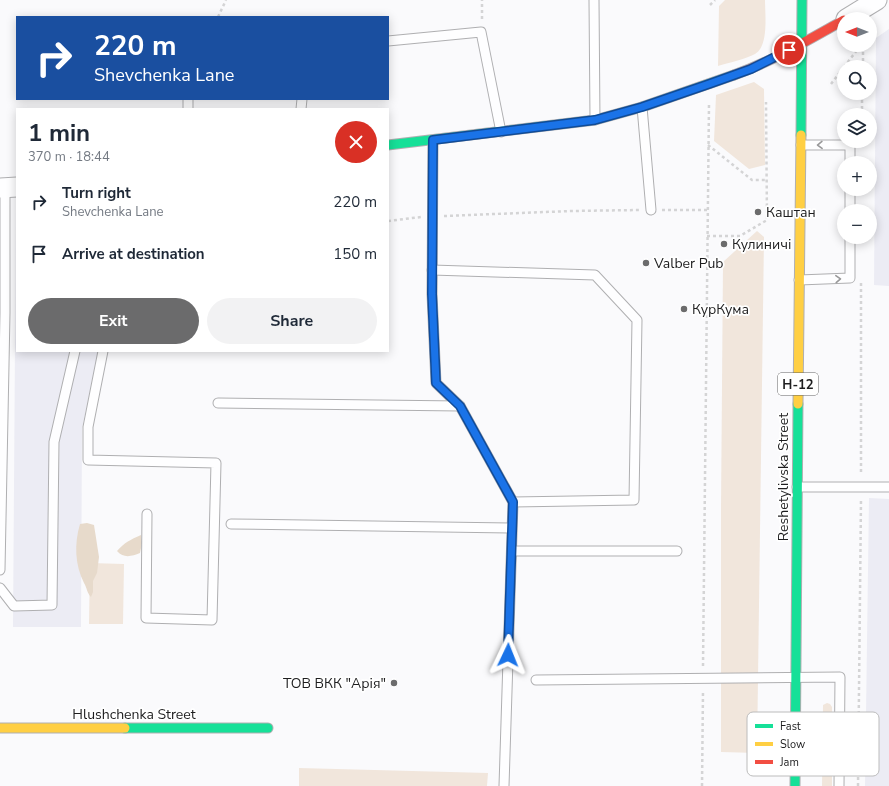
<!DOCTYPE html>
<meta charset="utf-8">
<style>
body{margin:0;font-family:"Nunito Sans",sans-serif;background:#f2f2f3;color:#1f2937;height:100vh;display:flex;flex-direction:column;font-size:15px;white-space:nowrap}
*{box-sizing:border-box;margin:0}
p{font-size:13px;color:#747a83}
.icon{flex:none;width:22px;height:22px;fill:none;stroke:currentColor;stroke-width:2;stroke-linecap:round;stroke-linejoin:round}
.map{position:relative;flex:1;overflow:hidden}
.details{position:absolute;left:16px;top:108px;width:373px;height:244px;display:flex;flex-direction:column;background:#fff;border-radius:0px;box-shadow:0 2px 10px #0003}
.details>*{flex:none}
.guide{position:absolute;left:16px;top:16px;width:373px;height:84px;border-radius:0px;box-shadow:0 2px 10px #0003;background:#1a4fa0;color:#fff;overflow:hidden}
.needle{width:26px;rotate:270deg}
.buttons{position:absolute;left:837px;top:12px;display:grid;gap:8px}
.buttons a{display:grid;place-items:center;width:40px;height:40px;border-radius:50%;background:#fff;box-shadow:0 2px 10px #0003;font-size:20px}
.pin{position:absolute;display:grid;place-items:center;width:34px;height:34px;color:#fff;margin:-17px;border:2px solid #fff;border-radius:50%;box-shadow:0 1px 4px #0007}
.me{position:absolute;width:44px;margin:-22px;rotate:2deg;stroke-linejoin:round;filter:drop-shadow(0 0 3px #0008)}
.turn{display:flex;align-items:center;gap:14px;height:84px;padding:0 12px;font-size:18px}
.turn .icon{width:52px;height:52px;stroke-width:2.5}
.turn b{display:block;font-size:28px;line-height:34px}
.round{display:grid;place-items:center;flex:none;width:42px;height:42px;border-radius:21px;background:#f2f2f3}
.head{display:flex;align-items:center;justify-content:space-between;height:68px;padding:0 12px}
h1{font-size:24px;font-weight:700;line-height:30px}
.primary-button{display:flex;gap:8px;margin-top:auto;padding:8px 12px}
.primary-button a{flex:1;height:46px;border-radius:24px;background:#6b6b6c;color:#fff;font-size:16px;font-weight:700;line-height:46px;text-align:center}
.primary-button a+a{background:#f2f2f3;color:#1f2937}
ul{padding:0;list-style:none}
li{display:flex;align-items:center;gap:12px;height:52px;padding:0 12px}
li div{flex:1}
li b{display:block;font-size:15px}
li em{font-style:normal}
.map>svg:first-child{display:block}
.built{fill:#ececf4}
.green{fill:#f1e6dc}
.forest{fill:#e7dacb}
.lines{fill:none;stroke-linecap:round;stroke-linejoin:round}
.lane-casing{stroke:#afafb1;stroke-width:11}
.street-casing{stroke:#afafb1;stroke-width:21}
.fast-casing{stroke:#afafb1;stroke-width:11}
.slow-casing{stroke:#afafb1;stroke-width:11}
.jam-casing{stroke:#afafb1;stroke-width:11}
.path{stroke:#d4d4d5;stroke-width:2.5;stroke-dasharray:3 3;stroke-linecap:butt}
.lane{stroke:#fefeff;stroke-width:9}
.street{stroke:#fefeff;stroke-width:19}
.fast{stroke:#16e098;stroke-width:9}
.slow{stroke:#ffcf43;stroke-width:9}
.jam{stroke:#f24e42;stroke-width:9}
.oneway{stroke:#99999a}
.route-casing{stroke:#114b97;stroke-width:10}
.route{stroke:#1a73e8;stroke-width:7}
.poi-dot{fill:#6b6b6c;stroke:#fff;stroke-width:1.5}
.labels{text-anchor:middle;stroke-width:3.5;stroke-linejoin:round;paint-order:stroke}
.shield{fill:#fff;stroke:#626262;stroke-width:1}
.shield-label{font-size:13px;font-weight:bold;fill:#1e1e1f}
.poi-label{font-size:14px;fill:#1e1e1f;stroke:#fff;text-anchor:start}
.street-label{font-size:14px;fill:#1e1e1f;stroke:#fff}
.key{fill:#fff;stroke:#bcbcbc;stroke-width:1}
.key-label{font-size:11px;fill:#1e1e1f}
</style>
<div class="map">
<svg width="889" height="786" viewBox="0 0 889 786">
<rect width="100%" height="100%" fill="#fafafc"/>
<g class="built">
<polygon points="889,29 889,286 874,285 876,38"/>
<polygon points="16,207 17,207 17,351 99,351 82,428 81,627 13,627"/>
<polygon points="869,498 889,499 889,786 865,786"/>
</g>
<g class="green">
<path d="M725,0h40c0,14 4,46 -10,54 -9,5 -27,9 -37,12l1,-60z"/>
<polygon points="754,82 764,89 765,165 749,169 714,141 716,95"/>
<polygon points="757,231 764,237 757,753 721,752 721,507 723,262"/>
<polygon points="90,563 124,564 123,624 89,624"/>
<polygon points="827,703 830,704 832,707 832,786 822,786 823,705"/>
<polygon points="299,768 488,773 487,786 299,786"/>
</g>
<g class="forest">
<path d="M87,523l7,2 5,32 -2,16 -4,8v11l-2,5c-4,-4 -4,-9 -7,-14 -9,-18 -10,-39 -4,-59z"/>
<path d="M141,535l1,8 -2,10c-8,3 -16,6 -23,-2 8,-9 13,-11 24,-16z"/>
</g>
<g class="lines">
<defs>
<g id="lane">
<polyline points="594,0 595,120"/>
<polyline points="388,41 481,32 501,132"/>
<polyline points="642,107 651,210"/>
<polyline points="188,109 188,99"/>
<polyline points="301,109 302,99"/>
<polyline points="433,140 432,294 436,383 460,406 513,502 504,786"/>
<polyline points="801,145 850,145 850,163"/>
<polyline points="850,189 850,211"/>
<polyline points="432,270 595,275 637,320 634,500 513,502"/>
<polyline points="799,280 850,278 850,237"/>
<polyline points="103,351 88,427 88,460 216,463 212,620 146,618 147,514"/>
<polyline points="218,403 460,406"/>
<polyline points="797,487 889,487"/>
<polyline points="231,524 511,528"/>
<polyline points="512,551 677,551"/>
<polyline points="0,570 5,313 5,188"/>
<polyline points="0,588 14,606 52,605 54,442 75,351"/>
<polyline points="536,680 840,677 839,786"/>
</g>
<g id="street">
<polyline points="846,19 877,0"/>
<polyline points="0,188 17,187"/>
</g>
<g id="fast">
<polyline points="801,135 802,0"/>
<polyline points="388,145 595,120 642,107 734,75"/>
<polyline points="125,728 268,728"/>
<polyline points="795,786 798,404"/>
</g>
<g id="slow">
<polyline points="798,404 801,135"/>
<polyline points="0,728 125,728"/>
</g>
<path id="jam" d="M734,75c39,-14 74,-35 110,-55"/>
</defs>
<use href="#lane" class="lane-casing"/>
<use href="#street" class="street-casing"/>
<use href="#fast" class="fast-casing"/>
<use href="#slow" class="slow-casing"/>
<use href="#jam" class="jam-casing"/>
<g class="path">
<polyline points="710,5 715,0"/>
<polyline points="218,17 226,0"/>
<polyline points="482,19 482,0"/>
<polyline points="844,67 861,45"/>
<polyline points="863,67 863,45"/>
<polyline points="831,84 844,67"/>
<polyline points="862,115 862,93"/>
<polyline points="708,145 752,180 766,180"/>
<polyline points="662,210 708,210"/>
<polyline points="444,216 571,211 639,210"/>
<polyline points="388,221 421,217"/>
<polyline points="707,236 740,236 767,220 766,102"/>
<polyline points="861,283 861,474"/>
<polyline points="703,666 709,103"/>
<polyline points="702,786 703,691"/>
<polyline points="858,786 861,499"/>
</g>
<use href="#lane" class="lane"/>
<use href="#street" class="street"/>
<use href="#fast" class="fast"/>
<use href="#slow" class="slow"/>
<use href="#jam" class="jam"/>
</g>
<defs><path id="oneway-chevron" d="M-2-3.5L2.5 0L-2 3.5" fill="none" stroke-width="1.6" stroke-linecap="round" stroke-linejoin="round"/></defs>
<g class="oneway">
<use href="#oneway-chevron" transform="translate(820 145) rotate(179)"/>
<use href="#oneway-chevron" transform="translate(838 279) rotate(-3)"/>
</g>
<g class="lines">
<defs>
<polyline id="route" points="508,655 513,502 460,406 436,383 432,294 433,140 595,120 642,107 709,84 751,69 789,50"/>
</defs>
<use href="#route" class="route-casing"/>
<use href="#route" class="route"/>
</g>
<g class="poi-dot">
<circle cx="758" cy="212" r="4"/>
<circle cx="724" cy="244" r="4"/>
<circle cx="646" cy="263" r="4"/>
<circle cx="684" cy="309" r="4"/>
<circle cx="394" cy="683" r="4"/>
</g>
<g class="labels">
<rect class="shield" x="778" y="373" width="40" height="22" rx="3"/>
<g class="shield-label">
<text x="798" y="389">Н-12</text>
</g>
<g class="poi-label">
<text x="766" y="217">Каштан</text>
<text x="732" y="249">Кулиничі</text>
<text x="654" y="268">Valber Pub</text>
<text x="692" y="314">КурКума</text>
<text x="386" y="688" text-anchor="end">ТОВ ВКК "Арія"</text>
</g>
<g class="street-label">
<text transform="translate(783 477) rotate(-90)" y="5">Reshetylivska Street</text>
<text x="134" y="719">Hlushchenka Street</text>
</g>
</g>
<rect x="747" y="712" width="132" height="64" rx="6" class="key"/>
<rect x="755" y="724" width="18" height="4" fill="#16e098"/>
<rect x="755" y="742" width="18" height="4" fill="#ffcf43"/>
<rect x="755" y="760" width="18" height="4" fill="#f24e42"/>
<g class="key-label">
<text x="780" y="730">Fast</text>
<text x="780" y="748">Slow</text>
<text x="780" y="766">Jam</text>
</g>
</svg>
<div class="buttons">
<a><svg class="needle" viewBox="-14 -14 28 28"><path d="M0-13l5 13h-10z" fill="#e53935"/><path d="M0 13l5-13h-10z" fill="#747a83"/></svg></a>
<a><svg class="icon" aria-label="search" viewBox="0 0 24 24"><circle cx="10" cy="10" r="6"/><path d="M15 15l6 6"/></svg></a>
<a><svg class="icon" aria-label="layers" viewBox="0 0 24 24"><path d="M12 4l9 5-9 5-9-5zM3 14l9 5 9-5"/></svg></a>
<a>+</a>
<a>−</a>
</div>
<div class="pin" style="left:789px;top:50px;background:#d93025"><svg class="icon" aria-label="arrive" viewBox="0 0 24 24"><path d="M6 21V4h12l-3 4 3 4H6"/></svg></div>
<svg class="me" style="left:508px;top:655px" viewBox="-20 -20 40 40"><path d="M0-17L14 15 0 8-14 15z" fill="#1a73e8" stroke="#fff" stroke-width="4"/></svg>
<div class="guide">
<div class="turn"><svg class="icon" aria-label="right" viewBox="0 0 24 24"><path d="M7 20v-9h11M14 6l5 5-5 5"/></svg><div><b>220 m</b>Shevchenka Lane</div></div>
</div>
<section class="details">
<div class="head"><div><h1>1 min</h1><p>370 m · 18:44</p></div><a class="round" style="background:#d93025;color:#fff"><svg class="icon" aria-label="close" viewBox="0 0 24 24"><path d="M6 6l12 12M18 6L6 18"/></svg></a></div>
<ul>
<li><svg class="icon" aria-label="right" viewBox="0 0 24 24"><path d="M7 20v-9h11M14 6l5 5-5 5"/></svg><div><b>Turn right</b><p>Shevchenka Lane</p></div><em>220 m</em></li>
<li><svg class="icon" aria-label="arrive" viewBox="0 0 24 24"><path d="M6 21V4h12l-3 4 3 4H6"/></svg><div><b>Arrive at destination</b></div><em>150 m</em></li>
</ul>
<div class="primary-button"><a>Exit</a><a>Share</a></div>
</section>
</div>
